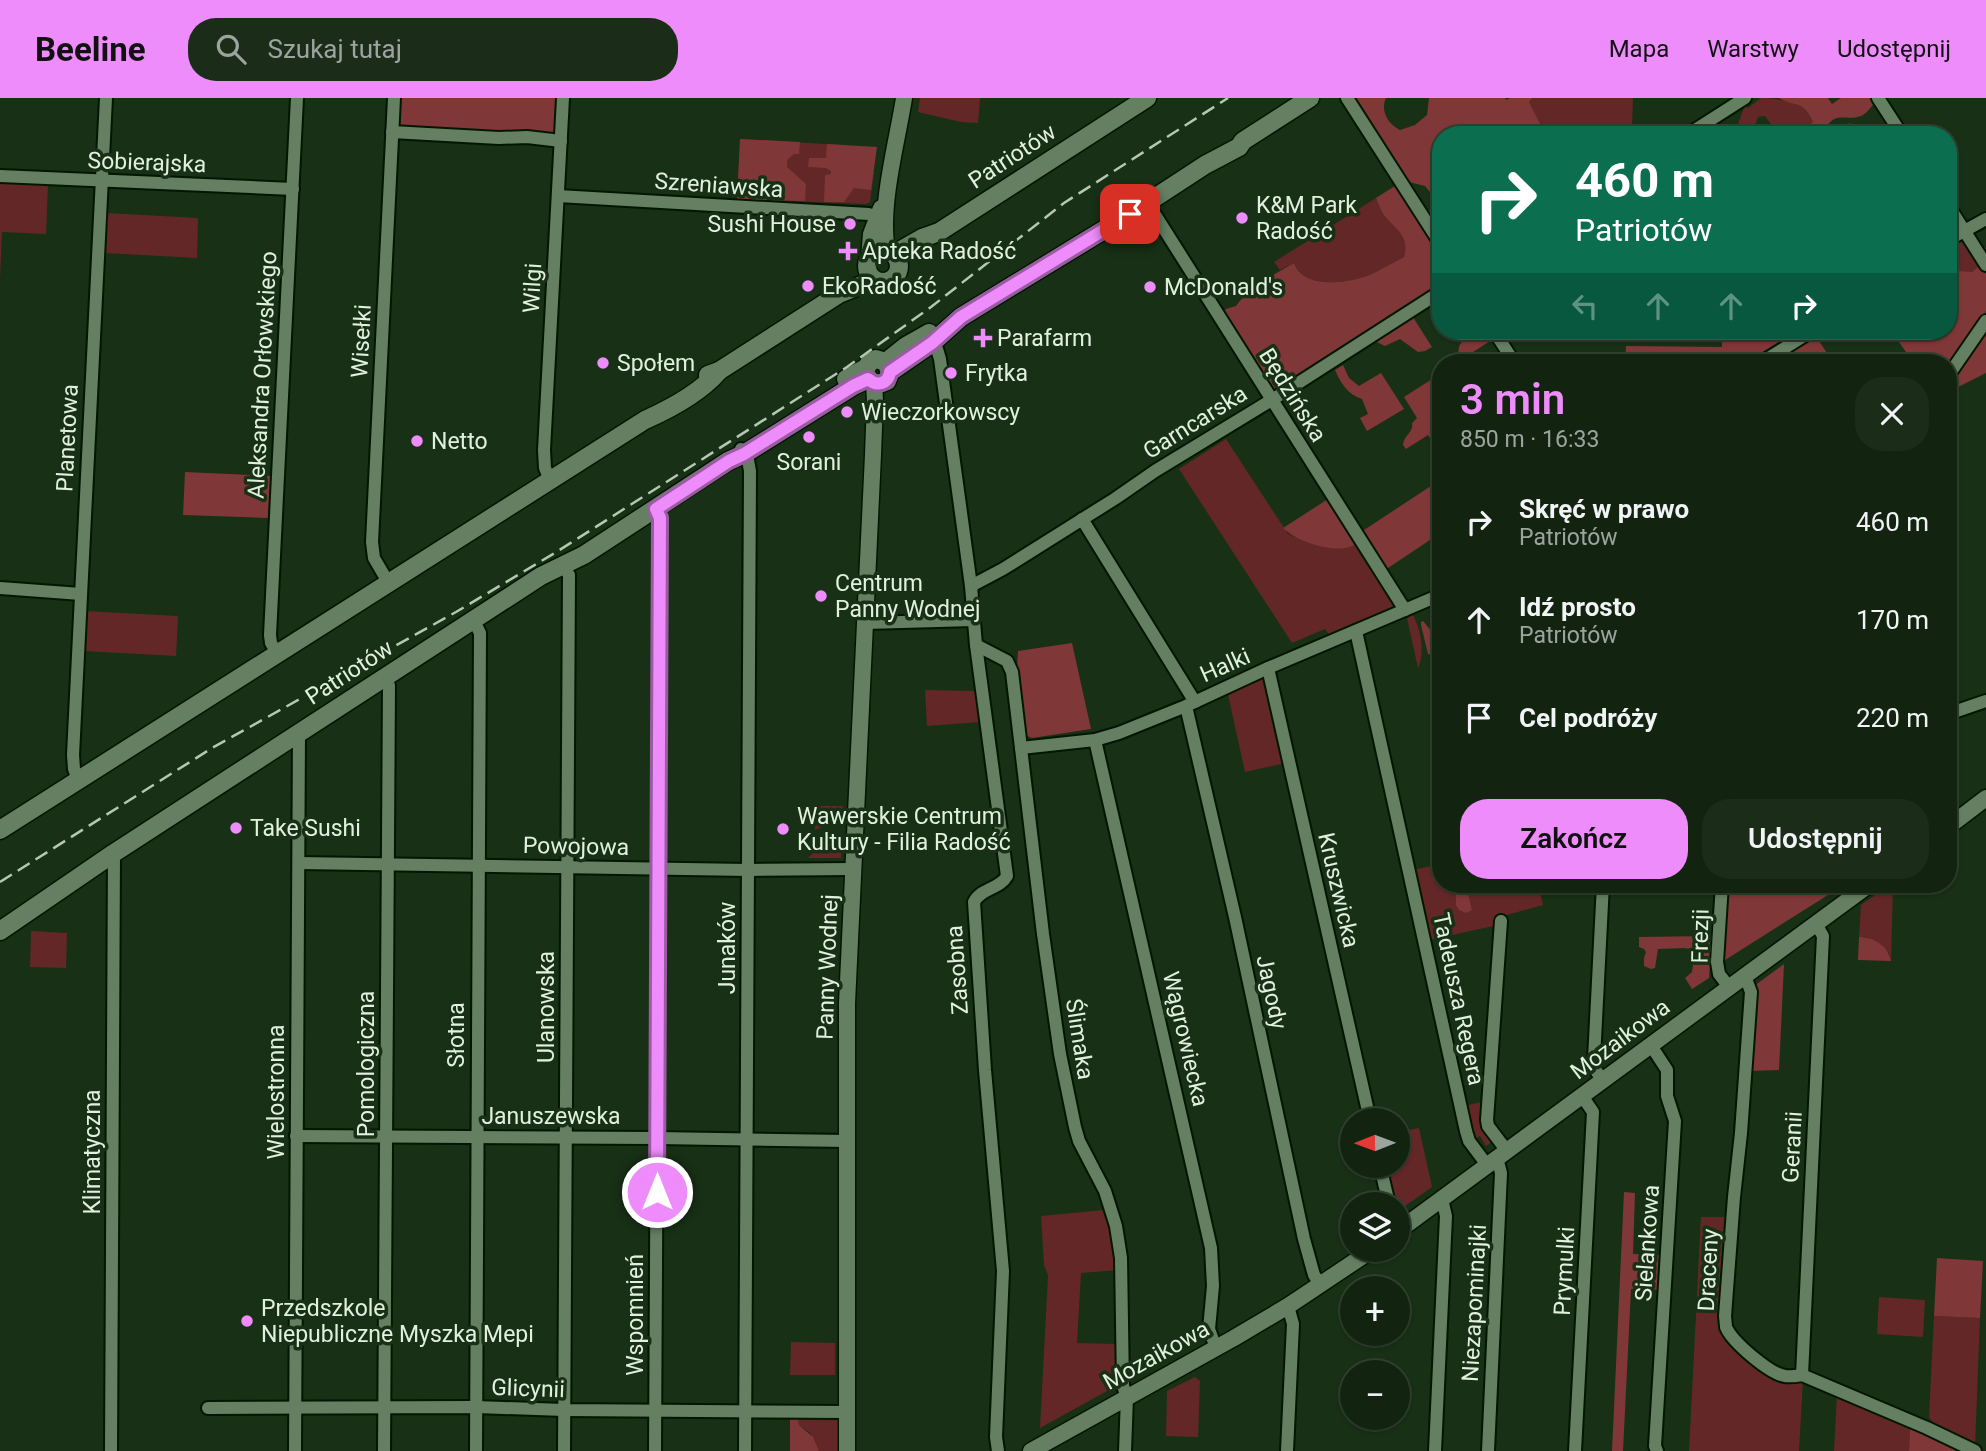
<!DOCTYPE html>
<html lang="pl">
<meta charset="utf-8">
<style>
body{margin:0;font-family:Roboto,sans-serif;background:#1b2c19;color:#f1f3f6;height:100vh;display:flex;flex-direction:column;font-size:26px;white-space:nowrap}
*{box-sizing:border-box;margin:0}
p{font-size:23px;color:#9ca49f}
.icon{flex:none;width:38px;height:38px;fill:none;stroke:currentColor;stroke-width:2;stroke-linecap:round;stroke-linejoin:round}
.map{position:relative;flex:1;overflow:hidden}
.drawer{position:absolute;left:1432px;top:256px;width:525px;height:539px;display:flex;flex-direction:column;background:#122410;border-radius:28px;box-shadow:0 2px 5px #0004,0 0 0 2px #314130}
.drawer>*{flex:none}
.hud{position:absolute;left:1432px;top:28px;width:525px;height:214px;border-radius:28px;box-shadow:0 2px 5px #0004,0 0 0 2px #314130;background:#0b6e4f;color:#fff;overflow:hidden}
.needle{width:46px;rotate:269deg}
.controls{position:absolute;left:1340px;top:1010px;display:grid;gap:14px}
.controls a{display:grid;place-items:center;width:70px;height:70px;border-radius:50%;background:#122410;box-shadow:0 2px 5px #0004,0 0 0 2px #314130;font-size:35px}
.pin{position:absolute;display:grid;place-items:center;width:60px;height:60px;color:#fff;margin:-30px;border-radius:14px;box-shadow:0 4px 10px #0006}
.me{position:absolute;width:77px;margin:-38px;rotate:0deg;stroke-linejoin:round;filter:drop-shadow(0 0 5px #0008)}
.turn{display:flex;align-items:center;gap:24px;height:147px;padding:0 28px;font-size:32px}
.turn .icon{width:91px;height:91px;stroke-width:2.5}
.turn b{display:block;font-size:49px;line-height:60px}
.lanes{display:flex;align-items:center;height:66px;padding:0 28px;background:#0003;justify-content:center;gap:35px;direction:ltr}
.lanes .off{opacity:.35}
.round{display:grid;place-items:center;flex:none;width:74px;height:74px;border-radius:28px;background:#1b2c19}
.headline{display:flex;align-items:center;justify-content:space-between;height:119px;padding:0 28px}
h1{font-size:42px;font-weight:600;line-height:52px;color:#ed8cfa}
.cta{display:flex;gap:14px;margin-top:auto;padding:14px 28px}
.cta a{flex:1;height:80px;border-radius:28px;background:#ed8cfa;color:#111;font-size:28px;font-weight:600;line-height:80px;text-align:center}
.cta a+a{background:#1b2c19;color:#f1f3f6}
ul{padding:0;list-style:none}
li{display:flex;align-items:center;gap:21px;height:98px;padding:0 28px}
li div{flex:1}
li b{display:block;font-size:26px}
li em{font-style:normal}
header{display:flex;align-items:center;gap:42px;box-sizing:border-box;height:98px;padding:0 35px;background:#ed8cfa;color:#111}
header strong{font-size:33px}
nav{display:flex;gap:38px;margin-inline-start:auto;font-size:24px}
.search{width:490px;height:63px;background:#1b2c19;display:flex;align-items:center;gap:18px;box-sizing:border-box;padding:0 24px;border-radius:28px;color:#9ca49f;font-size:26px}
.map>svg:first-child{display:block}
.green{fill:#632727}
.forest{fill:#803737}
.lines{fill:none;stroke-linecap:round;stroke-linejoin:round}
.minor-casing{stroke:#021702;stroke-width:16}
.tertiary-casing{stroke:#021702;stroke-width:19}
.secondary-casing{stroke:#021702;stroke-width:21}
.minor{stroke:#647f61;stroke-width:12}
.tertiary{stroke:#647f61;stroke-width:16}
.secondary{stroke:#647f61;stroke-width:18}
.rail{stroke:#b6c7b4;stroke-width:2.5;stroke-dasharray:14 7;stroke-linecap:butt}
.route-casing{stroke:#9a5ba2;stroke-width:18}
.route{stroke:#ed8cfa;stroke-width:12}
.poi-dot{fill:#ed8cfa;stroke:#183016;stroke-width:2.5}
.labels{text-anchor:middle;stroke-width:7;stroke-linejoin:round;paint-order:stroke}
.street-label{font-size:23px;fill:#e1f0df;stroke:#183016}
.poi-label{font-size:23px;fill:#e1f0df;stroke:#183016;text-anchor:start}
</style>
<header>
<strong>Beeline</strong>
<div class="search"><svg class="icon" aria-label="search" viewBox="0 0 24 24"><circle cx="10" cy="10" r="6"/><path d="M15 15l6 6"/></svg>Szukaj tutaj</div>
<nav><a>Mapa</a><a>Warstwy</a><a>Udostępnij</a></nav>
</header>
<div class="map">
<svg width="1986" height="1353" viewBox="0 0 1986 1353">
<rect width="100%" height="100%" fill="#183016"/>
<g class="green">
<polygon points="920,0 980,0 978,25 961,24 918,14"/>
<polygon points="1534,0 1633,0 1632,29 1608,37 1546,37 1529,4"/>
<path d="M1761,0c10,0 16,1 24,3 17,3 20,5 28,21l-21,13h-13l-14,-19 -7,1 -3,8 8,10h-29l11,-30 3,3z"/>
<polygon points="1849,25 1872,29 1870,37 1829,37 1837,29"/>
<polygon points="740,41 842,47 845,73 874,74 870,104 866,106 737,101"/>
<polygon points="0,84 48,86 46,136 2,134 0,181"/>
<path d="M1376,100c2,5 4,11 7,16 11,15 27,20 21,43 -10,5 -19,11 -30,16 -21,10 -69,18 -80,-10l-14,7 -6,-8z"/>
<polygon points="107,115 198,120 197,160 105,155"/>
<path d="M1961,138l19,29 -8,7 -19,2c-6,13 2,13 2,24 0,7 -5,12 -7,18v-72z"/>
<polygon points="1892,233 1935,233 1923,241 1902,244 1899,244"/>
<polygon points="1226,341 1288,436 1315,447 1356,446 1395,510 1331,539 1325,531 1292,545 1179,371"/>
<polygon points="86,513 178,518 176,558 84,553"/>
<path d="M1413,517c8,15 12,37 5,53l-11,-50z"/>
<polygon points="1259,578 1267,584 1285,665 1245,674 1227,592"/>
<polygon points="925,592 977,593 980,624 927,628"/>
<polygon points="815,708 843,708 842,721 815,732"/>
<polygon points="829,740 841,740 841,760 808,760"/>
<polygon points="1440,766 1440,786 1456,786 1456,807 1472,812 1466,786 1538,786 1543,807 1499,819 1498,827 1429,842 1413,772"/>
<polygon points="1891,786 1893,786 1891,863 1889,855 1866,839 1859,839 1861,807"/>
<polygon points="31,833 67,835 66,870 30,869"/>
<polygon points="1486,1003 1493,1043 1486,1048 1480,1038 1475,1041 1472,1039 1464,1008"/>
<polygon points="1419,1030 1432,1089 1398,1113 1398,1106 1393,1106 1384,1068 1398,1068 1398,1034"/>
<polygon points="1103,1112 1111,1136 1114,1162 1117,1162 1118,1172 1081,1175 1077,1245 1117,1246 1118,1287 1040,1330 1048,1177 1044,1167 1041,1118"/>
<polygon points="1701,1119 1729,1119 1721,1228 1764,1271 1782,1283 1803,1281 1799,1353 1689,1353"/>
<polygon points="1879,1199 1925,1202 1923,1239 1877,1236"/>
<polygon points="1934,1218 1980,1220 1975,1348 1937,1330 1929,1319"/>
<polygon points="791,1244 835,1245 835,1277 790,1277"/>
<polygon points="1195,1279 1200,1283 1198,1339 1166,1338 1167,1293"/>
<polygon points="1837,1297 1910,1328 1909,1353 1834,1353"/>
<polygon points="798,1318 838,1318 838,1353 819,1353 810,1335 799,1327"/>
</g>
<g class="forest">
<path d="M399,0h158l-2,37c-16,-4 -28,-5 -45,-1l-112,-8z"/>
<path d="M1353,0h33c-6,13 2,26 14,32l15,-5 12,-10 2,-17h76l1,2 4,-2h23l-4,4 17,33h-106v101l-13,-20 4,-8 -1,-16 -5,-6 -20,-5z"/>
<path d="M1779,0h49l4,6 9,-6h29l4,6c-4,4 -8,10 -13,12 -17,6 -28,-8 -38,19h-21l-2,-5 13,-8c-11,-24 -18,-14 -34,-24z"/>
<polygon points="740,41 800,44 799,56 794,56 787,62 787,69 806,86 805,103 764,102 761,107 737,105"/>
<polygon points="827,46 877,49 871,92 854,90 844,104 824,104 825,77 831,76 831,73 826,70 808,69 809,60 826,60"/>
<path d="M1398,86l42,65v38l-164,106 -5,-1 -50,-77 5,-6 10,-3 13,-17 45,-26c10,28 59,20 80,10 10,-5 20,-11 30,-16 6,-23 -10,-28 -21,-43 -3,-5 -5,-11 -7,-16z"/>
<polygon points="1980,167 1986,176 1986,213 1982,223 1948,271 1948,264 1913,264 1899,244 1923,241 1935,233 1948,233 1948,218 1954,205 1955,199 1950,186 1951,180 1958,173 1972,174"/>
<polygon points="1411,216 1432,249 1425,253 1418,254 1400,241 1385,248 1377,244 1375,239"/>
<path d="M1478,233h6l6,10 -29,19c-8,-15 4,-23 17,-29z"/>
<polygon points="1722,233 1750,233 1756,239 1764,241 1773,238 1774,233 1796,233 1746,264 1625,264 1626,248 1722,249"/>
<polygon points="1986,236 1986,275 1948,294 1949,286"/>
<polygon points="1815,237 1833,264 1789,264 1784,257"/>
<path d="M1343,267l6,13 10,8 22,-13 23,36 -37,22 -7,-13 8,-4 -6,-15c-14,-4 -22,-17 -27,-29z"/>
<path d="M1440,276v79l-12,-18 -22,14 -3,-4c1,-10 11,-13 9,-22l5,-5 -13,-21z"/>
<polygon points="185,374 271,378 268,420 183,417"/>
<polygon points="1440,382 1440,438 1439,436 1385,472 1361,434"/>
<path d="M1328,401l28,45c-17,12 -60,-2 -73,-16z"/>
<polygon points="1423,523 1440,544 1440,560 1428,556 1421,527 1421,524"/>
<polygon points="1072,545 1091,631 1032,640 1027,638 1017,572 1018,553"/>
<polygon points="1456,786 1466,786 1472,812 1466,815 1459,812 1456,807"/>
<polygon points="1636,786 1716,786 1716,793 1636,795"/>
<polygon points="1725,786 1828,786 1828,797 1722,864"/>
<polygon points="1712,838 1709,880 1692,891 1685,880 1692,874 1694,857 1692,852 1685,850 1658,851 1655,870 1651,871 1644,868 1644,860 1646,854 1644,851 1639,849 1639,839"/>
<path d="M1859,839c15,0 29,9 32,24l-33,-1z"/>
<polygon points="1784,866 1779,972 1747,973 1754,888"/>
<polygon points="1624,1094 1635,1095 1633,1156 1662,1157 1661,1192 1631,1191 1623,1353 1612,1353"/>
<polygon points="1937,1160 1983,1163 1980,1220 1934,1218"/>
<polygon points="790,1318 798,1318 799,1327 813,1339 819,1353 790,1353"/>
<polygon points="1910,1328 1967,1353 1909,1353"/>
</g>
<g class="lines">
<defs>
<g id="minor">
<polyline points="1347,0 1440,145"/>
<polyline points="1878,0 1902,37"/>
<polyline points="392,34 499,40 527,39 561,43"/>
<polyline points="1687,37 1745,0"/>
<polyline points="0,78 293,91"/>
<polyline points="558,98 869,116 877,119"/>
<polyline points="1147,104 1405,512"/>
<polyline points="1948,107 1986,167"/>
<polyline points="1948,142 1986,121"/>
<polyline points="1494,233 1514,264"/>
<path d="M932,245l5,6 3,10 31,227 5,59 31,231c-7,13 -26,12 -33,26l11,168 18,201 -7,166 2,14"/>
<polyline points="1762,264 1812,233"/>
<polyline points="1948,278 1986,223"/>
<polyline points="741,351 748,362 750,373 745,1353"/>
<polyline points="550,382 545,370 544,352 563,0"/>
<polyline points="1082,421 1195,604"/>
<polyline points="563,467 569,477 564,1353"/>
<polyline points="388,484 374,460 372,444 394,0"/>
<polyline points="971,488 1003,471 1116,400 1155,373 1275,300 1440,194"/>
<polyline points="0,490 81,496"/>
<polyline points="474,523 480,535 476,1353"/>
<polyline points="865,525 974,522"/>
<polyline points="1356,533 1466,1033 1469,1043 1487,1067"/>
<polyline points="976,547 1007,563 1012,574 1043,836 1060,956 1075,1029 1079,1043 1105,1093 1116,1128 1121,1160 1123,1288 1127,1299 1125,1353"/>
<polyline points="277,555 271,545 270,537 297,0"/>
<polyline points="1268,570 1370,1022"/>
<polyline points="1186,608 1235,819 1304,1141 1314,1177 1321,1187"/>
<polyline points="1948,616 1986,603"/>
<polyline points="1095,642 1211,1150 1213,1188 1209,1231 1216,1250"/>
<polyline points="1021,650 1095,642 1119,635 1186,608 1268,570 1440,497"/>
<polyline points="78,682 74,671 73,657 106,0"/>
<polyline points="299,765 748,772 853,771"/>
<polyline points="1722,786 1717,864 1719,876 1729,889"/>
<polyline points="1501,823 1487,1022 1488,1028 1507,1053"/>
<path d="M1742,879l6,7 3,8 -10,141 -7,64 -9,119c0,1 1,9 1,11 6,15 44,47 59,49 6,1 11,0 17,-1l125,53 48,23"/>
<polyline points="1650,946 1667,972 1667,998 1675,1023 1655,1348 1657,1353"/>
<polyline points="1602,982 1595,971 1594,961 1603,786"/>
<polyline points="296,1038 657,1040 847,1043"/>
<polyline points="1380,1068 1389,1106"/>
<polyline points="1802,1277 1823,838 1816,826"/>
<polyline points="208,1310 476,1309 564,1312 847,1314"/>
<polyline points="111,1353 114,755"/>
<polyline points="295,1353 299,635"/>
<polyline points="384,1353 389,588 386,579"/>
<polyline points="655,1353 660,420 656,411"/>
<polyline points="1287,1353 1293,1226 1288,1208"/>
<polyline points="1435,1353 1446,1118 1442,1101"/>
<polyline points="1488,1353 1501,1075 1497,1060"/>
<polyline points="1575,1353 1593,1014 1582,998"/>
</g>
<g id="tertiary">
<path d="M887,152c-8,-44 10,-107 17,-152"/>
<polyline points="869,161 871,136 881,110"/>
<polyline points="1948,729 1986,700"/>
<polyline points="1398,1133 1870,786"/>
<polyline points="847,1353 847,905 873,357 875,303 874,285"/>
<polyline points="1031,1353 1234,1240 1288,1208 1372,1152"/>
</g>
<g id="secondary">
<circle cx="883" cy="168" r="16"/>
<polyline points="894,156 922,140 939,134 1147,0"/>
<polyline points="886,264 906,248 929,235"/>
<polyline points="890,274 932,245 961,219 1130,116 1205,67 1239,49 1243,43 1310,0"/>
<polyline points="708,277 719,273 839,196 874,182"/>
<polyline points="846,281 866,270 870,264 876,261 886,264 890,274 887,283 879,286 870,283 865,274"/>
<path d="M0,732l645,-410c27,-12 55,-27 74,-49"/>
<polyline points="0,833 114,755 541,478 584,457 728,363 744,356 853,288 868,281"/>
</g>
</defs>
<use href="#minor" class="minor-casing"/>
<use href="#tertiary" class="tertiary-casing"/>
<use href="#secondary" class="secondary-casing"/>
<use href="#minor" class="minor"/>
<use href="#tertiary" class="tertiary"/>
<use href="#secondary" class="secondary"/>
<polyline class="rail" points="0,784 212,650 456,514 558,453 847,269 931,209 1064,105 1228,0"/>
</g>
<g class="lines">
<defs>
<path id="route" d="M657,1094l3,-674 -4,-9 73,-48 15,-7 109,-68 15,-7c9,8 20,5 22,-7l42,-29 29,-26 169,-103"/>
</defs>
<use href="#route" class="route-casing"/>
<use href="#route" class="route"/>
</g>
<g class="poi-dot">
<circle cx="1242" cy="120" r="7"/>
<circle cx="850" cy="126" r="7"/>
<path d="M844.5 142.5h7v7h7v7h-7v7h-7v-7h-7v-7h7z"/>
<circle cx="808" cy="188" r="7"/>
<circle cx="1150" cy="189" r="7"/>
<path d="M979.5 229.5h7v7h7v7h-7v7h-7v-7h-7v-7h7z"/>
<circle cx="603" cy="265" r="7"/>
<circle cx="951" cy="275" r="7"/>
<circle cx="847" cy="314" r="7"/>
<circle cx="809" cy="339" r="7"/>
<circle cx="417" cy="343" r="7"/>
<circle cx="821" cy="498" r="7"/>
<circle cx="236" cy="730" r="7"/>
<circle cx="783" cy="731" r="7"/>
<circle cx="247" cy="1223" r="7"/>
</g>
<g class="labels">
<g class="street-label">
<text transform="translate(1012 58) rotate(-33)" y="8">Patriotów</text>
<text transform="translate(147 64) rotate(2)" y="8">Sobierajska</text>
<text transform="translate(719 87) rotate(4)" y="8">Szreniawska</text>
<text transform="translate(532 190) rotate(-87)" y="8">Wilgi</text>
<text transform="translate(361 243) rotate(-87)" y="8">Wisełki</text>
<text transform="translate(262 277) rotate(-87)" y="8">Aleksandra Orłowskiego</text>
<text transform="translate(1293 297) rotate(58)" y="8">Będzińska</text>
<text transform="translate(1195 324) rotate(-32)" y="8">Garncarska</text>
<text transform="translate(67 340) rotate(-87)" y="8">Planetowa</text>
<text transform="translate(1225 567) rotate(-24)" y="8">Halki</text>
<text transform="translate(349 574) rotate(-33)" y="8">Patriotów</text>
<text transform="translate(576 748) rotate(1)" y="8">Powojowa</text>
<text transform="translate(1339 792) rotate(77)" y="8">Kruszwicka</text>
<text transform="translate(1700 838) rotate(-89)" y="8">Frezji</text>
<text transform="translate(727 850) rotate(-90)" y="8">Junaków</text>
<text transform="translate(827 869) rotate(-88)" y="8">Panny Wodnej</text>
<text transform="translate(957 872) rotate(-94)" y="8">Zasobna</text>
<text transform="translate(1272 894) rotate(78)" y="8">Jagody</text>
<text transform="translate(1459 901) rotate(78)" y="8">Tadeusza Regera</text>
<text transform="translate(546 909) rotate(-90)" y="8">Ulanowska</text>
<text transform="translate(456 937) rotate(-90)" y="8">Słotna</text>
<text transform="translate(1080 941) rotate(81)" y="8">Ślimaka</text>
<text transform="translate(1186 941) rotate(77)" y="8">Wągrowiecka</text>
<text transform="translate(1620 941) rotate(-37)" y="8">Mozaikowa</text>
<text transform="translate(366 966) rotate(-90)" y="8">Pomologiczna</text>
<text transform="translate(276 994) rotate(-90)" y="8">Wielostronna</text>
<text x="551" y="1026">Januszewska</text>
<text transform="translate(1792 1049) rotate(-87)" y="8">Geranii</text>
<text transform="translate(92 1054) rotate(-90)" y="8">Klimatyczna</text>
<text transform="translate(1647 1145) rotate(-86)" y="8">Sielankowa</text>
<text transform="translate(1708 1172) rotate(-87)" y="8">Draceny</text>
<text transform="translate(1564 1173) rotate(-87)" y="8">Prymulki</text>
<text transform="translate(1474 1205) rotate(-87)" y="8">Niezapominajki</text>
<text transform="translate(635 1217) rotate(-90)" y="8">Wspomnień</text>
<text transform="translate(1156 1257) rotate(-29)" y="8">Mozaikowa</text>
<text transform="translate(528 1290) rotate(2)" y="8">Glicynii</text>
</g>
<g class="poi-label">
<text x="1256" y="115">K&amp;M Park<tspan x="1256" dy="26">Radość</tspan></text>
<text x="836" y="134" text-anchor="end">Sushi House</text>
<text x="862" y="161">Apteka Radość</text>
<text x="822" y="196">EkoRadość</text>
<text x="1164" y="197">McDonald's</text>
<text x="997" y="248">Parafarm</text>
<text x="617" y="273">Społem</text>
<text x="965" y="283">Frytka</text>
<text x="861" y="322">Wieczorkowscy</text>
<text x="431" y="351">Netto</text>
<text x="809" y="372" text-anchor="middle">Sorani</text>
<text x="835" y="493">Centrum<tspan x="835" dy="26">Panny Wodnej</tspan></text>
<text x="797" y="726">Wawerskie Centrum<tspan x="797" dy="26">Kultury - Filia Radość</tspan></text>
<text x="250" y="738">Take Sushi</text>
<text x="261" y="1218">Przedszkole<tspan x="261" dy="26">Niepubliczne Myszka Mepi</tspan></text>
</g>
</g>
</svg>
<div class="controls">
<a><svg class="needle" viewBox="-14 -14 28 28"><path d="M0-13l5 13h-10z" fill="#e53935"/><path d="M0 13l5-13h-10z" fill="#9ca49f"/></svg></a>
<a><svg class="icon" aria-label="layers" viewBox="0 0 24 24"><path d="M12 4l9 5-9 5-9-5zM3 14l9 5 9-5"/></svg></a>
<a>+</a>
<a>−</a>
</div>
<div class="pin" style="left:1130px;top:116px;background:#d93025"><svg class="icon" aria-label="arrive" viewBox="0 0 24 24"><path d="M6 21V4h12l-3 4 3 4H6"/></svg></div>
<svg class="me" style="left:657px;top:1094px" viewBox="-20 -20 40 40"><circle r="17" fill="#ed8cfa" stroke="#fff" stroke-width="3"/><path d="M0-11L8 9 0 5-8 9z" fill="#fff"/></svg>
<div class="hud">
<div class="turn"><svg class="icon" aria-label="right" viewBox="0 0 24 24"><path d="M7 20v-9h11M14 6l5 5-5 5"/></svg><div><b>460 m</b>Patriotów</div></div>
<div class="lanes"><svg class="icon off" aria-label="left" viewBox="0 0 24 24"><path d="M17 20v-9H6M10 6l-5 5 5 5"/></svg><svg class="icon off" aria-label="ahead" viewBox="0 0 24 24"><path d="M12 20V5M6 11l6-6 6 6"/></svg><svg class="icon off" aria-label="ahead" viewBox="0 0 24 24"><path d="M12 20V5M6 11l6-6 6 6"/></svg><svg class="icon" aria-label="right" viewBox="0 0 24 24"><path d="M7 20v-9h11M14 6l5 5-5 5"/></svg></div>
</div>
<section class="drawer">
<div class="headline"><div><h1>3 min</h1><p>850 m · 16:33</p></div><a class="round"><svg class="icon" aria-label="close" viewBox="0 0 24 24"><path d="M6 6l12 12M18 6L6 18"/></svg></a></div>
<ul>
<li><svg class="icon" aria-label="right" viewBox="0 0 24 24"><path d="M7 20v-9h11M14 6l5 5-5 5"/></svg><div><b>Skręć w prawo</b><p>Patriotów</p></div><em>460 m</em></li>
<li><svg class="icon" aria-label="ahead" viewBox="0 0 24 24"><path d="M12 20V5M6 11l6-6 6 6"/></svg><div><b>Idź prosto</b><p>Patriotów</p></div><em>170 m</em></li>
<li><svg class="icon" aria-label="arrive" viewBox="0 0 24 24"><path d="M6 21V4h12l-3 4 3 4H6"/></svg><div><b>Cel podróży</b></div><em>220 m</em></li>
</ul>
<div class="cta"><a>Zakończ</a><a>Udostępnij</a></div>
</section>
</div>
